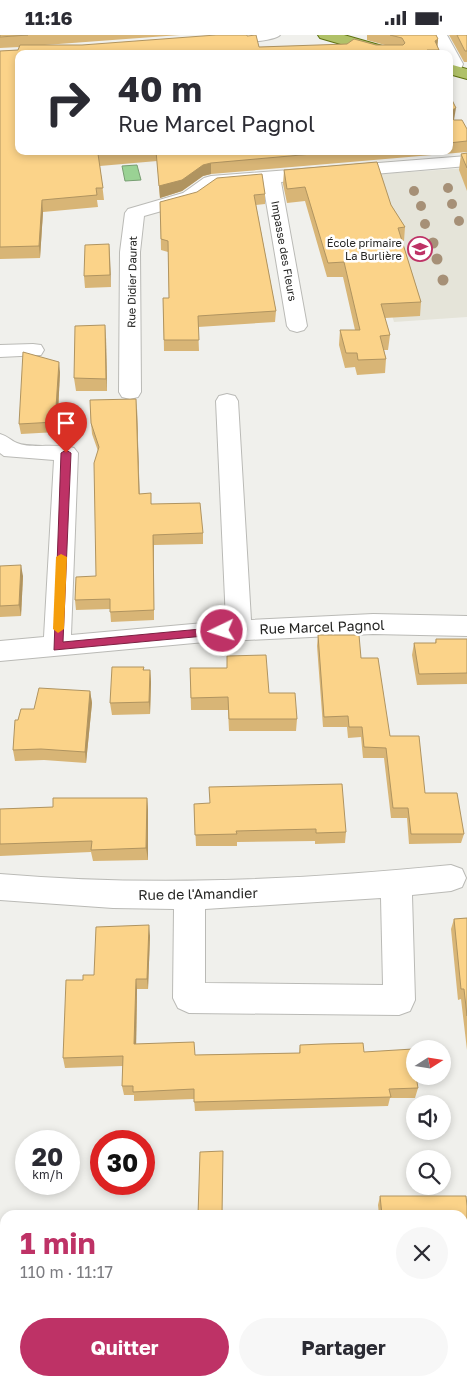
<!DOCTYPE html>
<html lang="fr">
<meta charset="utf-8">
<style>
body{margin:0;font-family:"Golos Text",sans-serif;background:#f7f7f7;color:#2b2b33;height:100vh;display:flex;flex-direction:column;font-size:19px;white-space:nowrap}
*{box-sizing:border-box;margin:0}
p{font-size:16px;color:#7c7c81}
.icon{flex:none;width:28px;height:28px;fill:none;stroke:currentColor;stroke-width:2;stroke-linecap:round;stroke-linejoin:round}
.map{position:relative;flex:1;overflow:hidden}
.side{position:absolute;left:0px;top:1175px;width:468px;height:176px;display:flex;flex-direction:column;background:#fff;border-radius:15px 15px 0 0;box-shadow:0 2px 8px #0003}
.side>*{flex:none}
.banner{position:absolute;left:15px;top:15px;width:438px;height:105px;border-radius:10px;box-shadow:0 2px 8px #0003;background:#fff;color:#2b2b33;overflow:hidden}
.needle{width:32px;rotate:78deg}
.buttons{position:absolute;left:406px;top:1005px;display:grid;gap:10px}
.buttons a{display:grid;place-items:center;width:45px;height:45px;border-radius:50%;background:#fff;box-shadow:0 2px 8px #0003;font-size:25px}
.speed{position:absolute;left:15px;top:1095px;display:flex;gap:10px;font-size:25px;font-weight:700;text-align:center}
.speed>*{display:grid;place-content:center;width:65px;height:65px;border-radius:50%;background:#fff;box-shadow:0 2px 8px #0003;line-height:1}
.speed small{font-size:12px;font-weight:400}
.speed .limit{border:8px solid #d22;background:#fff;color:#111}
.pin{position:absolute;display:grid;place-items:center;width:42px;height:42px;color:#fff;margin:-51px -21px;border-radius:50% 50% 50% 0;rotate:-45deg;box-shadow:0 0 5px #0007}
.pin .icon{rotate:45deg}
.me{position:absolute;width:55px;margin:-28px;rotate:266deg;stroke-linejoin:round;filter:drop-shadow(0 0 4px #0008)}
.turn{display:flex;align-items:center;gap:18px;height:105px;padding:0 20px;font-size:22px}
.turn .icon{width:65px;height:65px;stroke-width:2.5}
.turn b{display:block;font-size:35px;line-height:42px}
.round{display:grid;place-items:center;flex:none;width:52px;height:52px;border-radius:26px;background:#f7f7f7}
.summary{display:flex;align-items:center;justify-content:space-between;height:85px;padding:0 20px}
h1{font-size:30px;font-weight:700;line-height:38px;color:#be3266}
.action{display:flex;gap:10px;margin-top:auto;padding:10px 20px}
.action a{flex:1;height:58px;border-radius:30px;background:#be3266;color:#fff;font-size:20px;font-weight:700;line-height:58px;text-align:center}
.action a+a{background:#f7f7f7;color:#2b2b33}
.status{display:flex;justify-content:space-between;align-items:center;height:35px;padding:0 25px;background:#fff;direction:ltr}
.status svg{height:14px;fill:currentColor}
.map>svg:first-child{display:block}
.built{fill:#e5e4d9}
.green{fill:#fbc392}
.water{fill:#9ad294;stroke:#779e72}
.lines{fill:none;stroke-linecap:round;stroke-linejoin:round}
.minor-casing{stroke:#babab6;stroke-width:2}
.major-casing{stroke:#5d700f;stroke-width:2}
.minor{fill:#fff;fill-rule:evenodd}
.major{fill:#b0c168;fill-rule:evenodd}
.tree{fill:#a69077}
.wall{fill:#d8b576}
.shaded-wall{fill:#b09460}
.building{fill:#fbd389;stroke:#b09460}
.route{fill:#be3266;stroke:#7c2042}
.slow{fill:#f59e0b}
.labels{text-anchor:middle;stroke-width:5;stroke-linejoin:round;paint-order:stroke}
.far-poi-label{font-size:11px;fill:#262624;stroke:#fff;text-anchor:end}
.far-street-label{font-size:11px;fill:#262624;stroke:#fff}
.street-label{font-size:14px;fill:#262624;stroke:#fff}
</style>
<div class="status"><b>11:16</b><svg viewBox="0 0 49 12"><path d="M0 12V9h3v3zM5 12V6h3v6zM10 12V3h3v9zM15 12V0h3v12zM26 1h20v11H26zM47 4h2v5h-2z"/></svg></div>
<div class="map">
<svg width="467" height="1351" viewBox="0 0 467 1351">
<rect width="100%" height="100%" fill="#f0f0ec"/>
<polygon class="built" points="467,133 467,282 394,287 351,141"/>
<polygon class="green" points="0,1274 5,1275 5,1346 58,1346 58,1351 0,1351"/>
<polygon class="water" points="137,130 141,145 125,146 122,131"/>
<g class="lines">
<defs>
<g id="minor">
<path d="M216,0h64c-5,7 -64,11 -69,4z"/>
<polygon points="431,0 447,0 463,29 459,39 449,39 449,19 441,19"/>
<polygon points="467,121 467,131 281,147 307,291 304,295 297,297 290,295 287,291 263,148 216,152 197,166 144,181 140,217 141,357 138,362 130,364 122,362 119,357 120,217 125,178 128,174 183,158 204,143 211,141"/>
<polygon points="33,309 41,310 44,315 41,320 0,322 0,310"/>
<path d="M227,359l8,2 3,5 13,219 122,-6 94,2v20l-94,-2 -168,8 -205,19v-20l44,-4 10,-177 -50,-4 -4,-3v-19c8,2 11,7 17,9 13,6 41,0 57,5l4,5 -7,182 155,-14 -10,-220 3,-5z"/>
<path d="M451,830l11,4 4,9 -4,9 -11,4 -39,4 3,105 -5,11 -11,4 -210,-2 -11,-5 -5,-10 1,-89 -61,-1 -113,-8v-26c151,13 300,6 451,-9zM381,863l2,87 -178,-2v-74z"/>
</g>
<g id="major">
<polygon points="318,0 344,0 400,16 402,19 375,19 320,3"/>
<polygon points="449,29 467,34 467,44 449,39"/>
</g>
</defs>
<use href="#minor" class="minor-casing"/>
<use href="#major" class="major-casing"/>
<use href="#minor" class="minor"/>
<use href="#major" class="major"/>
</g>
<g class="tree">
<circle cx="448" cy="153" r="5"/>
<circle cx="414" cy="156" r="5"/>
<circle cx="452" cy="169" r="5"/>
<circle cx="421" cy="171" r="5"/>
<circle cx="459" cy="186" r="5"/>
<circle cx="425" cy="189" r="5"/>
<circle cx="433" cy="208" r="5.5"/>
<circle cx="437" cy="224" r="5.5"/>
<circle cx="443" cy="245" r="5.5"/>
</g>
<g class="wall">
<polygon points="0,0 180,0 45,10 259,12 385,10 367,5 367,0 436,0 438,4 437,12 439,15 438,19 19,19 19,116 449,116 449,59 454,85 453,85 467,94 467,117 211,139 203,141 182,156 160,163 157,126 100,131 104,165 97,165 98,172 43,177 40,223 0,224 0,16 18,15 19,12 0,13"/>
<polygon points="449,0 467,0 467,27 464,27"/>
<polygon points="467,118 467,156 459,135 461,119"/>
<polygon points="284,135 391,170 405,192 404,206 402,206 421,267 420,281 385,283 390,300 388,315 384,315 386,324 385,338 357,340 355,332 345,333 339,310 340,295 355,295 343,242 327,242 305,166 287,168 283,149"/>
<polygon points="265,159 265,169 256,170 276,276 275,287 198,292 199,316 164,316 163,263 169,263 168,217 161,215 160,167"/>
<polygon points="109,209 111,252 85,253 84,241"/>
<polygon points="106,302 107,356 76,356 74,343"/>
<polygon points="60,337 57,397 21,399 19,389"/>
<polygon points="137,374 139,459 152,469 203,498 203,509 154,510 154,585 111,587 110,574 76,575 75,565 96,541 98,416 92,399 91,388"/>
<polygon points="0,531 23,541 21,581 0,582"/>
<polygon points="318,600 361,623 390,701 425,758 464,799 461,808 409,809 407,783 391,783 384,723 363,723 361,702 348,703 347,692 323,692 317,611"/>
<polygon points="436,604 467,604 467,649 417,650 412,620 414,608 435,608"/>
<polygon points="144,632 144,635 150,635 151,647 150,679 112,680 110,668"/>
<polygon points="190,633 269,658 297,684 296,696 229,696 228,675 191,675"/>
<polygon points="90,656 92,668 86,728 44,725 15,726 13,715 18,685 34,674"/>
<polygon points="147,763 148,775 148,825 93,826 91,817 0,821 0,774 53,772"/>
<polygon points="194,769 346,797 345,808 315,809 315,806 237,807 237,811 196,811"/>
<polygon points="467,883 467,1015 461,964 458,965 451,894 454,884"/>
<polygon points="150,901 148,954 137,954 136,1009 195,1020 299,1018 300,1010 364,1017 418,1053 415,1063 390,1063 388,1071 195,1076 194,1064 134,1066 134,1060 124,1060 122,1051 123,1031 65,1033 63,1023 83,945 94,940"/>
<polygon points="380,1161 467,1171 467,1217 462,1217 462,1180 379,1180 378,1170"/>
</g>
<g class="shaded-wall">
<polygon points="438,4 437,15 435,6"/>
<polygon points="456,73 454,85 450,86 449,81 452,75"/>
<polygon points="211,128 211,139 203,141 182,156 160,163 159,151 203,130"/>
<polygon points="42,165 43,177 40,223 39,211"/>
<polygon points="109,209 110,221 111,252 110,240"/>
<polygon points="105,290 106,302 107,356 106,344"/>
<polygon points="59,327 60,337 57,397 55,387"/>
<polygon points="136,364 137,374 140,470 139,459"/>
<polygon points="153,500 154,510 154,585 154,575"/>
<polygon points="21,530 23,541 21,581 19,570"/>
<polygon points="150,635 151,647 150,679 149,667"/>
<polygon points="90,656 92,668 86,728 85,717"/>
<polygon points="147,763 148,775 148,825 146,813"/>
<polygon points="149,890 150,901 148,954 147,944"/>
<polygon points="136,944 137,954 136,1019 134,1009"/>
</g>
<g class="building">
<polygon points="0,0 28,0 0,2"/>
<polygon points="216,0 247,0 247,1 256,0 259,12 347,9 354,4 376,10 403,10 405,8 402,3 390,0 436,0 438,4 435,6 439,15 427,15 429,19 19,19 19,116 138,116 98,119 103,153 96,153 97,160 42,165 39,211 0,212 0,16 18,15 20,10 82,10"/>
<polygon points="457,0 467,0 467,16 465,16"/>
<polygon points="449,59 456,73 452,75 449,81 454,85 462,85 467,94 467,106 449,108"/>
<polygon points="156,116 346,116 211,128 203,130 182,145 159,151"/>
<polygon points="467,118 467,133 461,119"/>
<polygon points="377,127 391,170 405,192 398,193 421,267 381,269 390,300 380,301 386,324 358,325 357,318 346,318 340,295 360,295 344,227 328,228 305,152 287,154 284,135"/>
<polygon points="262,139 265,159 254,160 276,276 198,281 199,305 164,305 163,263 169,263 168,206 161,204 160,167 197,157 217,143"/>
<polygon points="109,209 110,240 84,241 85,210"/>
<polygon points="105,290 106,344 74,343 75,291"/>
<polygon points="23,317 59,327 55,387 19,389"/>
<polygon points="136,364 139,459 151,458 151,469 200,468 203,498 153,500 154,575 110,577 110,564 75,565 76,542 96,541 94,428 99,412 91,388 90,365"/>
<polygon points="21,530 19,570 0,571 0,531"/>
<polygon points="318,600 359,600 361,623 378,623 390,701 419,701 425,758 457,758 464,799 411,799 408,773 393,773 386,713 364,712 362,692 349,692 348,681 324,682"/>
<polygon points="436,604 467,604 467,638 419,639 414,608 436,608"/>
<polygon points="266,620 269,658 295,658 297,684 229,684 228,662 191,663 190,633 227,633 227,621"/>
<polygon points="112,632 144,632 143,635 150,635 149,667 110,668"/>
<polygon points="39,653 90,656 85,717 41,714 13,715 15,685 18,685 21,674 34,674"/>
<polygon points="342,749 346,797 316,798 316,794 236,796 237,799 195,800 194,769 210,768 209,752"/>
<polygon points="53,763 147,763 146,813 91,815 92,806 0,809 0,774 53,772"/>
<polygon points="467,883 467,981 464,954 461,954 454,884"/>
<polygon points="149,890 147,944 136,944 134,1009 194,1007 195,1020 300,1018 300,1010 323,1009 363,1008 364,1017 413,1014 415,1030 415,1041 416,1041 418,1053 389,1054 391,1062 194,1067 194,1054 133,1057 133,1051 122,1051 123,1021 63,1023 66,945 83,945 83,940 94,940 96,892"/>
<polygon points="223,1116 222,1180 198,1180 200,1117"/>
<polygon points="380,1161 466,1161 467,1171 467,1208 462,1208 462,1180 382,1180"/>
</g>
<polygon class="route" points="66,415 71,418 63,607 222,592 226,593 226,599 54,615 61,418"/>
<polygon class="slow" points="61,519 67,522 64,594 58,598 53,594 56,522"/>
<defs>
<symbol id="school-ring" viewBox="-11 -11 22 22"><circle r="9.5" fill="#fff" stroke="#be3266" stroke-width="1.5"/><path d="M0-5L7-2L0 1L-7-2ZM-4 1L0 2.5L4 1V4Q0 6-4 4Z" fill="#be3266"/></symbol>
</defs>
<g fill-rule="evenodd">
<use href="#school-ring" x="406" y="200" width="28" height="28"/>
</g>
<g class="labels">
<g class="far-poi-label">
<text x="402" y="212">École primaire<tspan x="402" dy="13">La Burlière</tspan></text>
</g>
<g class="far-street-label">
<text transform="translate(284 216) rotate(80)" y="4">Impasse des Fleurs</text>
<text transform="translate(132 247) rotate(-89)" y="4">Rue Didier Daurat</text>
</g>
<g class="street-label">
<text transform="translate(322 592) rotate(-2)" y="5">Rue Marcel Pagnol</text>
<text transform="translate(198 859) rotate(-1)" y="5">Rue de l'Amandier</text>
</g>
</g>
</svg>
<div class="buttons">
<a><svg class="needle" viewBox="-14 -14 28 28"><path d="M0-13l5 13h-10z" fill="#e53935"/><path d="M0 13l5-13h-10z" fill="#7c7c81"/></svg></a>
<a><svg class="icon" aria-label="sound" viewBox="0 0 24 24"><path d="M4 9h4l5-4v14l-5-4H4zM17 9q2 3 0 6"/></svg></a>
<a><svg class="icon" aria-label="search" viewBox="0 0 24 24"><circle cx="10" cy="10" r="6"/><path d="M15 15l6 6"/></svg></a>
</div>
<div class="speed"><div>20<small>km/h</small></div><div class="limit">30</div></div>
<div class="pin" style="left:66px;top:418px;background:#d93025"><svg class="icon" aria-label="arrive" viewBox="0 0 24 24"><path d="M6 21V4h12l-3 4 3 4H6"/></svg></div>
<svg class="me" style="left:222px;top:596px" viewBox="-20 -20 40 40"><circle r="17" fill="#be3266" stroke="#fff" stroke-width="3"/><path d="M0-11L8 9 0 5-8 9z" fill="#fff"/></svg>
<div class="banner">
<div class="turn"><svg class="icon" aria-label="right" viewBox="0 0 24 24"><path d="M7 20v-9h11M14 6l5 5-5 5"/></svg><div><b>40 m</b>Rue Marcel Pagnol</div></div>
</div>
<section class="side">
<div class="summary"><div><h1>1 min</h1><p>110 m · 11:17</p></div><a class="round"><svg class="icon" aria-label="close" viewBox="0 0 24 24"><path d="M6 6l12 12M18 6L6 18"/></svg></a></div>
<div class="action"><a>Quitter</a><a>Partager</a></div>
</section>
</div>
